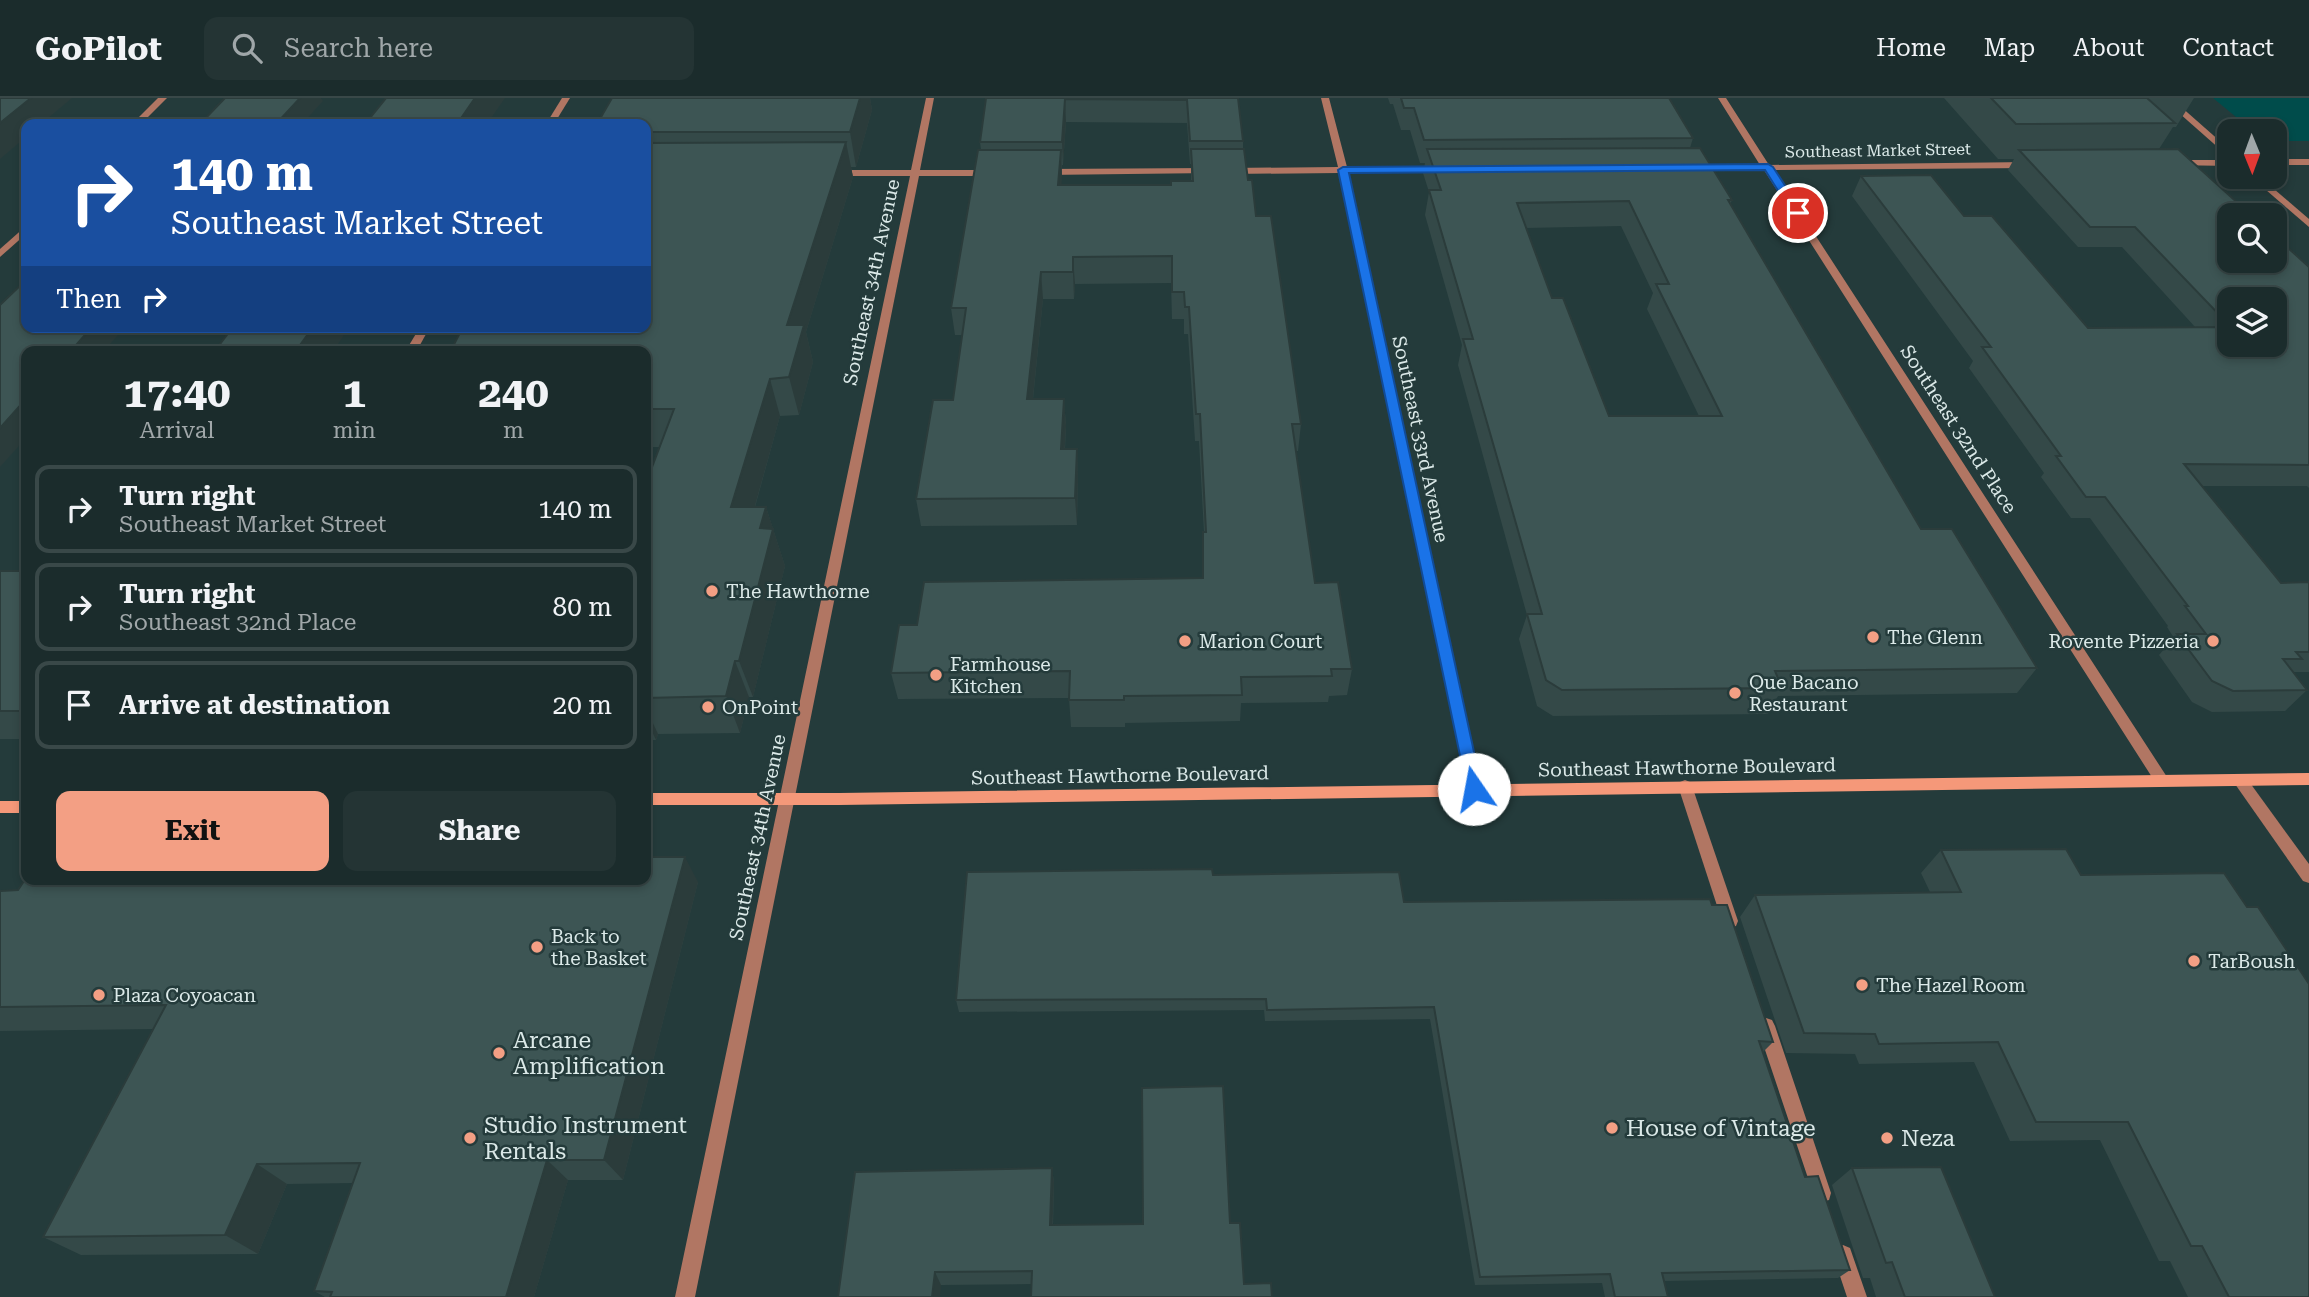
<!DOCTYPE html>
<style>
body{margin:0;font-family:"Roboto Serif",serif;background:#243434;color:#f1f3f6;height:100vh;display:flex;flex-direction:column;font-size:26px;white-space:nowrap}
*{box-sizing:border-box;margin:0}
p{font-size:23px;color:#a0a7a9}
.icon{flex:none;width:38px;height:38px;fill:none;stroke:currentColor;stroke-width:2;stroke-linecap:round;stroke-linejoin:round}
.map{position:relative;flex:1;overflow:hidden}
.drawer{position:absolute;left:21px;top:248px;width:630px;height:539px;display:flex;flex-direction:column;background:#1b2c2c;border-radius:14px;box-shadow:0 4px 10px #0003,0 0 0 2px #394848}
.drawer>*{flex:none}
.banner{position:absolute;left:21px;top:21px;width:630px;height:214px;border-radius:14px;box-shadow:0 4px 10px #0003,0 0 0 2px #394848;background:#1a4fa0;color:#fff;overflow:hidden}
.needle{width:46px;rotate:179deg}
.tools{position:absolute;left:2217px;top:21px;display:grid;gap:14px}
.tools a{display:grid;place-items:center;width:70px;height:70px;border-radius:14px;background:#1b2c2c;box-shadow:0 4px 10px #0003,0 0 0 2px #394848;font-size:35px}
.pin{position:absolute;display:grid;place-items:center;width:60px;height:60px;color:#fff;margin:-30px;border:4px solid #fff;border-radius:50%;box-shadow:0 2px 7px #0007}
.me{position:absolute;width:77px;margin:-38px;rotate:348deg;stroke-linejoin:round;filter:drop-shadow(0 0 5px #0008)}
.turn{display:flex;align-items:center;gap:24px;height:147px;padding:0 35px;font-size:32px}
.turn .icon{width:91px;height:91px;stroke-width:2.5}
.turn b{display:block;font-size:49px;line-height:60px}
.then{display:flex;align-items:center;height:66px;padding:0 35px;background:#0003;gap:14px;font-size:26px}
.eta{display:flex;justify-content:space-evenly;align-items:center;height:119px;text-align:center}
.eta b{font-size:42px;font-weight:700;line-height:49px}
.button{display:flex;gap:14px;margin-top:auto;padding:14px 35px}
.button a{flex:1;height:80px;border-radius:14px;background:#f39f84;color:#111;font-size:28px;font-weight:700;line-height:80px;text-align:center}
.button a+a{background:#243434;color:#f1f3f6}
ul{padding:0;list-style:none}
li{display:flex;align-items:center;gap:21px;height:88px;margin:0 14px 10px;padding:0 21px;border:4px solid #394848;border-radius:14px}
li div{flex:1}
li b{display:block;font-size:26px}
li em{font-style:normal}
header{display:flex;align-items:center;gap:42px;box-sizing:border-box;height:98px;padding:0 35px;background:#1b2c2c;border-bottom:2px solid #394848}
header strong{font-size:33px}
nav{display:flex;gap:38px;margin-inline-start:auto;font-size:24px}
.search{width:490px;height:63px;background:#243434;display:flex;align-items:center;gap:18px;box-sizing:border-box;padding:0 24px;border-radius:14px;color:#a0a7a9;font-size:26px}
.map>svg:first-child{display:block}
.green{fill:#004c4b}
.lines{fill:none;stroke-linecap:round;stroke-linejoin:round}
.minor{fill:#b17663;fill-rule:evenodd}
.secondary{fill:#f59879;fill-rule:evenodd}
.wall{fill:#344948;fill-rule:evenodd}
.shaded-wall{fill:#2b3c3b}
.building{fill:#3d5554;stroke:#2b3c3b;stroke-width:2;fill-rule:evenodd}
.route{fill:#1a73e8;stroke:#114b97;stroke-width:2}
.poi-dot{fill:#f39f84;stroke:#243b3b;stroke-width:2.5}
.labels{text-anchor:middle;stroke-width:5;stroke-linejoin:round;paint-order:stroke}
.far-street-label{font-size:16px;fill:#dbe9e8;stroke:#243b3b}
.street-label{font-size:19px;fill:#dbe9e8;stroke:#243b3b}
.poi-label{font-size:19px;fill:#dbe9e8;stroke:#243b3b;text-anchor:start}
.near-poi-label{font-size:23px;fill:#dbe9e8;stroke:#243b3b;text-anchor:start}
</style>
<header>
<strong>GoPilot</strong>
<div class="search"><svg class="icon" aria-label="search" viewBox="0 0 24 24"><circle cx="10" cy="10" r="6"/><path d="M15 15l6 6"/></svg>Search here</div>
<nav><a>Home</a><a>Map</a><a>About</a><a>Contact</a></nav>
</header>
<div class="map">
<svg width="2309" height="1199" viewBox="0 0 2309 1199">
<rect width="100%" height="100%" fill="#243b3b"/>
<polygon class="green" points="2213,0 2309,0 2309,43 2275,43 2275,33 2253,33"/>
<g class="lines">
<g class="minor">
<polygon points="158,0 167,0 141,26 132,26"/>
<polygon points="562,0 570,0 554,26 546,26"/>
<polygon points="926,0 934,0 920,72 993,72 998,75 993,78 919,78 695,1199 675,1199 910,78 834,78 829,75 834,72 911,72"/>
<polygon points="1321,0 1329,0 1347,69 1441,68 1446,71 1441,74 1348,75 1481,691 1479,695 1474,697 1469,695 1467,691 1339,75 1230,76 1225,73 1230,70 1338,69"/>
<polygon points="1718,0 1726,0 1769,67 2029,64 2034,67 2029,70 1773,72 2167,679 2169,683 2167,687 2157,687 1764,72 1695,73 1690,70 1695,67 1760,67"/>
<polygon points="2162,0 2171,0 2230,52 2230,60"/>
<rect x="2275" y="61" width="34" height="6"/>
<polygon points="2175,62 2230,62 2230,68 2172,67 2172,63"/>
<polygon points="1210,70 1213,71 1213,75 1044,77 1039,74 1044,71"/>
<polygon points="2251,79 2260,79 2309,121 2309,129"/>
<polygon points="26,128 26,136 0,159 0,151"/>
<polygon points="420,229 430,229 416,254 405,254"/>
<polygon points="2240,676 2245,678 2309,766 2309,785 2303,783 2235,686 2233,682 2235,678"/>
<polygon points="1685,682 1690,684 1692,688 1738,823 1736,828 1730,830 1724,828 1722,823 1678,688 1680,684"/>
<polygon points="1766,920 1772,922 1775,928 1831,1095 1829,1102 1822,1104 1815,1102 1813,1095 1757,928 1760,922"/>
<polygon points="1843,1147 1850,1150 1867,1199 1847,1199 1833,1157 1836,1150"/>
</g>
<g class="secondary">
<polygon points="2309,675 2309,687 839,707 646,707 646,695 839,695"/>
<rect x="0" y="703" width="26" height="12"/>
</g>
</g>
<g class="wall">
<polygon points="612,0 870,0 872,12 856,69 851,69 853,79 806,234 813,264 799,317 780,318 755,409 766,409 785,468 753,599 749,599 740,635 658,636 656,642 646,642 646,385 660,349 646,349 646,26"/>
<path d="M986,0h252l5,43v8l5,31 8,36 45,208 -3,27h-2l19,132 37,86 -5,26 -18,1 -1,6 -87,1 -1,18 -115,2v4h-54l-2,-29 -171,1 -7,-26 26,-48 285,-47 1,-46h1l-5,-91h-4l-7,-107h-4v-15h-12l-1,-36 -96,1 -1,15h-31l-10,100h31l2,27 -1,23h12l1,27 -1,49 -156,1 -5,-27 37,-99 9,-65h-7l-4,-27 30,-158 -1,-8zM1066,24l121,1 3,41h1v17l-20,4h-110l1,-20h1z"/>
<path d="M1388,0h281l24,40 -3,10 42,52 -2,4 191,325 116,139 -20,25 -239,3 -10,18 -215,2 -16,-10 -18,-67 8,-24 -69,-250 4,-20 -37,-130 4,-23 -6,-19 2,-10h-5l-10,-33h-9l-8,-26h-3zM1621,128l32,67 -6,16 52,107h-90l-57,-118 -26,-70z"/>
<path d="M1944,0h250l-18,29h-3l-14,22 150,118v221l-2,-2h-106l80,97 28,-1v90h-16l14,18 -22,21 -73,1 -20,-10 -33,-47 15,-17 -7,-11 1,-1 -78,-108h-19l-30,-41 3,-4 -75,-105 4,-7 -121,-165 9,-20 103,40 124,112h108l-74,-81h-44l-70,-77 6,-11h-16zM2230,201l45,46h-45z"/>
<rect x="0" y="473" width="26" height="168"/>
<polygon points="1941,752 2309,1199 2188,1199 2170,1163 2159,1163 2100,1042 2010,1043 1974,964 1859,966 1855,956 1786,955 1740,819 1755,797 1930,794 1921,775"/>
<polygon points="1213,777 1404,804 1712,807 1773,944 1763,954 1805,1079 1850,1172 1838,1180 1664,1183 1668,1199 1605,1199 1602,1185 1475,1187 1430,921 1265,923 1264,912 959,914 956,902"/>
<polygon points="698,784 623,1082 568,1082 534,1199 325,1199 314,1193 353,1085 287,1086 258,1156 81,1157 43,1139 153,931 0,933 0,793"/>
<polygon points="1052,1070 1054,1085 1053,1127 1230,1125 1032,1186 941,1187 838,1199"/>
<polygon points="1852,1070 1995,1199 1876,1199 1870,1180 1863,1180 1832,1087"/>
</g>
<g class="shaded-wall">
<polygon points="31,0 72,0 41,26 26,26 26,39 0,61 0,25"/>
<polygon points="300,0 321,0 323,3 302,26 276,26"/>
<polygon points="475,0 505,0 487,26 457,26"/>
<polygon points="858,0 870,0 872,12 856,69 850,34"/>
<polygon points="1065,1 1066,24 1063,67 1062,44"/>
<polygon points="846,44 853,79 806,234 813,264 799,317 789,279 787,227"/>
<polygon points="1061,52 1062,78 1060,113 1058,87"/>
<polygon points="1073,159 1075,186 1074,201 1073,174"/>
<polygon points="1041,174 1043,201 1030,328 1027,301"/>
<polygon points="92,229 125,229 103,254 70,254"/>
<polygon points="313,229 349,229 333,254 295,254"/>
<polygon points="770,281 780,318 744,447 731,409"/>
<polygon points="26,301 26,340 0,369 0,330"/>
<polygon points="1064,301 1066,328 1063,378 1061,351"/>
<polygon points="1077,351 1078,378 1077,427 1075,400"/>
<polygon points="766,409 785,468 753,599 739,563 760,430"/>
<polygon points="735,563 749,599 740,635 726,598"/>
<polygon points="646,610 658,636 656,642 646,621"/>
<polygon points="685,759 698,784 623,1082 604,1062"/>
<polygon points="547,1062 568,1082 534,1199 506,1199"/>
<polygon points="257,1066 287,1086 258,1156 225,1137"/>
<polygon points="1052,1070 1054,1085 1052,1141 1050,1127"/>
<polygon points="935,1174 941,1187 940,1199 932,1199"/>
</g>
<g class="building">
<polygon points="0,0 31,0 0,25"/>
<polygon points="225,0 300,0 276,26 200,26"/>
<polygon points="386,0 475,0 457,26 365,26"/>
<polygon points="612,0 860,0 850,34 646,34 646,26 597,26"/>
<polygon points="986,0 1238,0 1243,43 1190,43 1187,2 1065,1 1062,44 980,44"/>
<polygon points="1401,0 1669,0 1693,40 1424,42 1414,10 1404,10"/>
<polygon points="1991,0 2147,0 2175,25 2016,26"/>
<polygon points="846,44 787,227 804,227 789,279 770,281 731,409 766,409 760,430 773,431 739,563 735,563 726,598 646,600 646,385 674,311 646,311 646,254 450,254 463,229 646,229 646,45"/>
<path d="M1700,50l32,52h-4l193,329h31l85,139 -262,3 7,17 -220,2 -16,-10 -19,-66h15l-79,-275h10l-44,-149h12l-14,-41zM1629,103l40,83h-13l66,132h-113l-46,-118h-11l-35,-95z"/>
<polygon points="1191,51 1244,51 1248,82 1252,82 1256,118 1271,118 1301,326 1292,326 1315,485 1338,484 1352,571 1331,571 1332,578 1241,579 1242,597 1124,598 1124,602 1069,602 1070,573 891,575 899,527 917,527 924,484 1203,480 1203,434 1206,434 1200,316 1196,316 1189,209 1185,209 1184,194 1172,194 1172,158 1073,159 1073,174 1041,174 1027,301 1064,301 1061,351 1077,351 1075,400 916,401 933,302 953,302 966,210 951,210 978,52 1061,52 1058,87 1171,87 1171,83 1193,83"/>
<polygon points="2178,51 2251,117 2230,117 2230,163 2275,163 2275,138 2309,169 2309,367 2184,366 2281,485 2309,484 2309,554 2296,554 2302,561 2283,561 2307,592 2233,593 2212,583 2177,536 2206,536 2185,508 2188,508 2105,399 2086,399 2056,358 2061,358 1982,249 1991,249 1861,78 1931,77 1964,118 1992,118 2088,230 2230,229 2230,247 2275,247 2275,201 2230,201 2230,228 2135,129 2090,129 2019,52"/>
<polygon points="26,182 26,229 92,229 70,254 26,254 26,301 0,330 0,207"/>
<polygon points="233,229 313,229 295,254 214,254"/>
<rect x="0" y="473" width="26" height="140"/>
<polygon points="2066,751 2081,777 2224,775 2247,809 2258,809 2309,886 2309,1199 2229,1199 2202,1148 2191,1148 2128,1024 2036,1024 1998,944 1879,946 1875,936 1804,935 1755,797 1961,794 1941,752"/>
<polygon points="646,759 685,759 604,1062 547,1062 506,1199 330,1199 332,1194 314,1193 360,1065 257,1066 225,1137 43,1139 166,907 0,909 0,793 18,792 26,780 26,782 646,782"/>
<polygon points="1212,771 1213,777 1399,774 1404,804 1710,801 1712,807 1727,807 1773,944 1759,943 1805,1079 1818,1078 1850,1172 1662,1175 1668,1199 1615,1199 1610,1176 1480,1179 1434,909 1267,912 1266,901 956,902 967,774"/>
<polygon points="1223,988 1230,1125 1240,1125 1244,1186 1271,1185 1272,1199 1031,1199 1032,1173 935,1174 932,1199 838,1199 855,1074 1052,1070 1050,1127 1143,1126 1142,990"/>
<polygon points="1941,1069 1995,1199 1905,1199 1892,1164 1886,1165 1852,1070"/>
</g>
<polygon class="route" points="1768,66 1773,69 1803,115 1801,118 1794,118 1765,72 1349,75 1482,691 1480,696 1468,696 1338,72 1343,69"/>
<g class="poi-dot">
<circle cx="712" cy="493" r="7"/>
<circle cx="1873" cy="539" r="7"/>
<circle cx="1185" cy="543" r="7"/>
<circle cx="2213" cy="543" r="7"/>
<circle cx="936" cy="577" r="7"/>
<circle cx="1735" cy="595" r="7"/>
<circle cx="708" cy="609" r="7"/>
<circle cx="537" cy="849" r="7"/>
<circle cx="2194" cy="863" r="7"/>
<circle cx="1862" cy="887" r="7"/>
<circle cx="99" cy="897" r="7"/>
<circle cx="499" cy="955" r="7"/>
<circle cx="1612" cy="1030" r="7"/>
<circle cx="470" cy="1040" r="7"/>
<circle cx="1887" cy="1040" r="7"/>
</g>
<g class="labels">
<g class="far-street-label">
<text transform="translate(1878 52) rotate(-1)" y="6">Southeast Market Street</text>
</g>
<g class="street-label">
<text transform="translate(871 184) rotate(-78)" y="7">Southeast 34th Avenue</text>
<text transform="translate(1959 331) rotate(57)" y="7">Southeast 32nd Place</text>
<text transform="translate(1421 341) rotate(78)" y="7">Southeast 33rd Avenue</text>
<text transform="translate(1687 669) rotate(-1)" y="7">Southeast Hawthorne Boulevard</text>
<text transform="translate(1120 677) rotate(-1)" y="7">Southeast Hawthorne Boulevard</text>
<text transform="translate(757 739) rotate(-78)" y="7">Southeast 34th Avenue</text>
</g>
<g class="poi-label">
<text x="726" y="500">The Hawthorne</text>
<text x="1887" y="546">The Glenn</text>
<text x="1199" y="550">Marion Court</text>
<text x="2199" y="550" text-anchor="end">Rovente Pizzeria</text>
<text x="950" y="573">Farmhouse<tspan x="950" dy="22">Kitchen</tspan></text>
<text x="1749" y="591">Que Bacano<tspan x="1749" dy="22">Restaurant</tspan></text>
<text x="722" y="616">OnPoint</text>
<text x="551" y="845">Back to<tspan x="551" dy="22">the Basket</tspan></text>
<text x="2208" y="870">TarBoush</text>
<text x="1876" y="894">The Hazel Room</text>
<text x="113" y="904">Plaza Coyoacan</text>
</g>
<g class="near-poi-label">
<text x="513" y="950">Arcane<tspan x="513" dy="26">Amplification</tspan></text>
<text x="484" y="1035">Studio Instrument<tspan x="484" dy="26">Rentals</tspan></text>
<text x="1626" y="1038">House of Vintage</text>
<text x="1901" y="1048">Neza</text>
</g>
</g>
</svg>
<div class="tools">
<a><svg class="needle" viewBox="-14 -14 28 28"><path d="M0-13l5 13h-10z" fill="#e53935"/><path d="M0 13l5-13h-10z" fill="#a0a7a9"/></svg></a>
<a><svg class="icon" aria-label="search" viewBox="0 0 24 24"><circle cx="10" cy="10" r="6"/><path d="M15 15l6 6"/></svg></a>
<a><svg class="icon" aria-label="layers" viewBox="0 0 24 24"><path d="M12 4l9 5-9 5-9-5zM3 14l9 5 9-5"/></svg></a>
</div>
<div class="pin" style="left:1798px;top:115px;background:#d93025"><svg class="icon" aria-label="arrive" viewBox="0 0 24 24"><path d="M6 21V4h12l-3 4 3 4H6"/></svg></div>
<svg class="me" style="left:1474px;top:691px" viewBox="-20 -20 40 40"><circle r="19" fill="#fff"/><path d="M0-13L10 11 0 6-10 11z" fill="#1a73e8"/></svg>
<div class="banner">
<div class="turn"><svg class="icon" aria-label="right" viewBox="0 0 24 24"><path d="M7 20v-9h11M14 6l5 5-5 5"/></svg><div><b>140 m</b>Southeast Market Street</div></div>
<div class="then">Then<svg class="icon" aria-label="right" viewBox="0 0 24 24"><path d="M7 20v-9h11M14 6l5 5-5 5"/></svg></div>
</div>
<section class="drawer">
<div class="eta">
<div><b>17:40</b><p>Arrival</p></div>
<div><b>1</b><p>min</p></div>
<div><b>240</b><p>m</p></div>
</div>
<ul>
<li><svg class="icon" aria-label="right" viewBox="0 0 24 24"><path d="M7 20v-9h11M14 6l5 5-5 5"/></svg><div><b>Turn right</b><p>Southeast Market Street</p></div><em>140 m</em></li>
<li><svg class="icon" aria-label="right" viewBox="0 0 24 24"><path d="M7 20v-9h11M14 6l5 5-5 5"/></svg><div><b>Turn right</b><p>Southeast 32nd Place</p></div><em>80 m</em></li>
<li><svg class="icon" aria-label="arrive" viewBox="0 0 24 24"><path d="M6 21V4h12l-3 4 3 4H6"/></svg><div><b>Arrive at destination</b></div><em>20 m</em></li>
</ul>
<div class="button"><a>Exit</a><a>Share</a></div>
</section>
</div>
